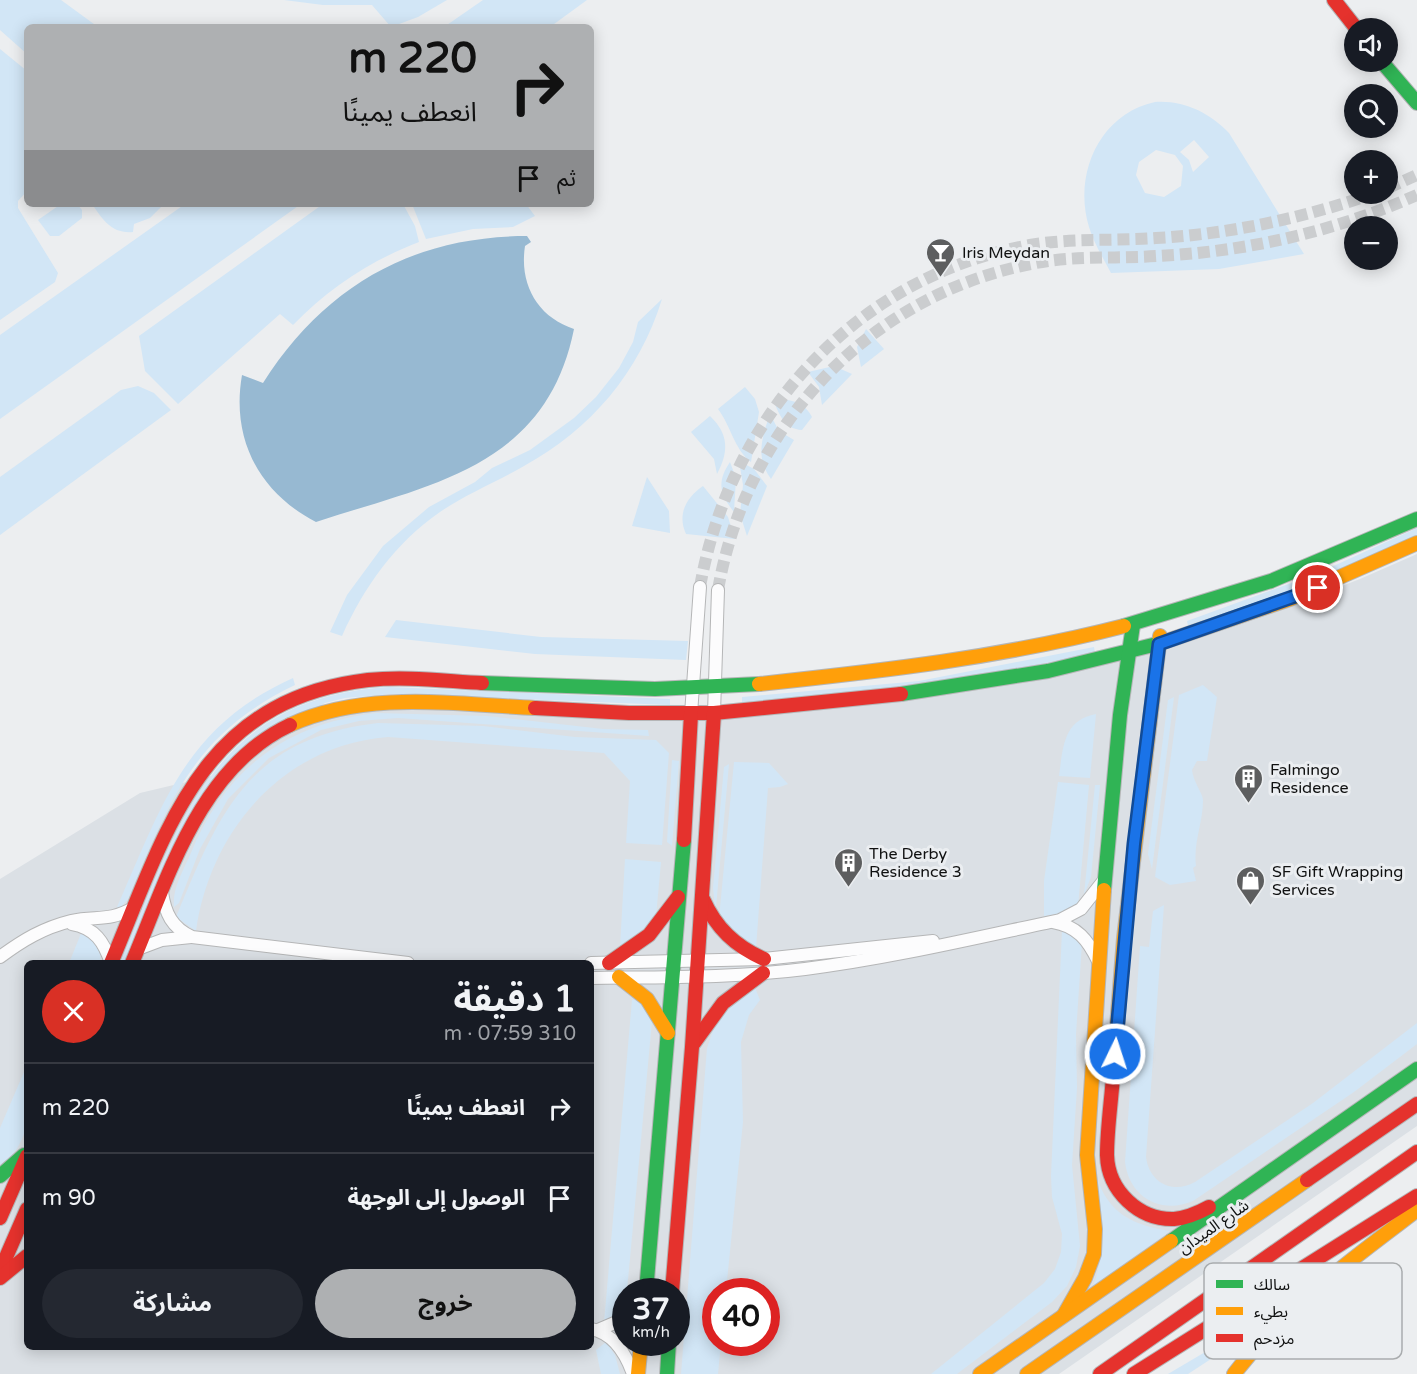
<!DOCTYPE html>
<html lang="ar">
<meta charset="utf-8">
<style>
body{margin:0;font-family:"Varela Round","Noto Sans Arabic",sans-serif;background:#242831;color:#f1f3f6;direction:rtl;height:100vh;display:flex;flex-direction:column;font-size:22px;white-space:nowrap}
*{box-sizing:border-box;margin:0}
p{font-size:20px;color:#9ea1a6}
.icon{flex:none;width:33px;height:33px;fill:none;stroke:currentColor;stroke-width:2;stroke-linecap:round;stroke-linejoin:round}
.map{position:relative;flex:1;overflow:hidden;direction:ltr}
.sheet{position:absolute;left:24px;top:960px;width:570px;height:390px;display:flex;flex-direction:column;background:#171b24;border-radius:9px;box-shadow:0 3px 15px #0003;direction:rtl}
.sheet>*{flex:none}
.guide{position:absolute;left:24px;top:24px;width:570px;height:183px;border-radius:9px;box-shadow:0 3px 15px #0003;direction:rtl;background:#aeb0b2;color:#111;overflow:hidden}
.controls{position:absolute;left:1344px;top:18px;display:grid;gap:12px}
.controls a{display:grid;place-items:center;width:54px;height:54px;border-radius:50%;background:#171b24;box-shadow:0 3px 15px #0003;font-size:30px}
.speed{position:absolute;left:612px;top:1278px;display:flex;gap:12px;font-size:30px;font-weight:700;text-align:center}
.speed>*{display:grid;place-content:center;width:78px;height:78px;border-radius:50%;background:#171b24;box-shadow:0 3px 15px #0003;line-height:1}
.speed small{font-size:15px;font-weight:400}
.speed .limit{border:9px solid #d22;background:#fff;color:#111}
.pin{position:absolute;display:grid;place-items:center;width:51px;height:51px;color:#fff;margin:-26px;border:3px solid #fff;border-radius:50%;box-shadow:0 2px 6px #0007}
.me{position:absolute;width:66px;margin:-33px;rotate:4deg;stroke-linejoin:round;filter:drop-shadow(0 0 4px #0008)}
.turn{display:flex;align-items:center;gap:21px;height:126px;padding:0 18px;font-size:27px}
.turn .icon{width:78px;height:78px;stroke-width:2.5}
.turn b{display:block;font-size:42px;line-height:51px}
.then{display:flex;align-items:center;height:57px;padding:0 18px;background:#0003;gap:12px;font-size:22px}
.round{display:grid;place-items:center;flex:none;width:63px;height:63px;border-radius:32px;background:#242831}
.overview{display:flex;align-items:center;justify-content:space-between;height:102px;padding:0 18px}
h1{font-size:36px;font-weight:700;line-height:45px}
.button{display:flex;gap:12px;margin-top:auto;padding:12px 18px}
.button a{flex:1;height:69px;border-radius:36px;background:#aeb0b2;color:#111;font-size:24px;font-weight:700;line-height:69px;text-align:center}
.button a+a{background:#242831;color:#f1f3f6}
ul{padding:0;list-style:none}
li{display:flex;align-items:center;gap:18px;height:90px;padding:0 18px;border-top:2px solid #363941}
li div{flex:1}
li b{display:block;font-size:22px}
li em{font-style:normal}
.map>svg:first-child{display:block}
.built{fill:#dbe0e5;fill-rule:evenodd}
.green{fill:#d2e6f6;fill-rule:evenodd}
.water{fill:#97b9d2}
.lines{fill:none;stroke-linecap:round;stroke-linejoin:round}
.street-tunnel{stroke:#cbcdcf;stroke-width:12;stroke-dasharray:12 6;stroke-linecap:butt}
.street-casing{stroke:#b5b6b7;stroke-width:14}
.fast-casing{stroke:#b5b6b7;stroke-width:16}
.slow-casing{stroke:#b5b6b7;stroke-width:16}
.jam-casing{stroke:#b5b6b7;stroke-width:16}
.street{stroke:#fcfcfd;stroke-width:12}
.fast{stroke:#30b455;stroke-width:14}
.slow{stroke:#ff9f0a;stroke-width:14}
.jam{stroke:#e5322d;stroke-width:14}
.route-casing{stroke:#114b97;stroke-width:15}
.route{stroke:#1a73e8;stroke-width:10}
.labels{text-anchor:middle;stroke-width:6;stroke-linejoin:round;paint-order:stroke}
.poi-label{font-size:16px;fill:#101111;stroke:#ebeef1;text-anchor:start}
.street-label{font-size:16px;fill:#101111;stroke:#ebeef1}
.key{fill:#ebeef1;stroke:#a9acae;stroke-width:1.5}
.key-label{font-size:16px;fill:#101111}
</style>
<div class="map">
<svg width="1417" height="1374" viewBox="0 0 1417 1374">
<rect width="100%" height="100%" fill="#eceef0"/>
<path class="built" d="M1417,554v572l-358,248h-1059v-495l140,-86 101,-24 24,-23 80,-38 212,2 337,-9 383,-90 83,-32zM27,963h564v384h-564zM626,1292h50v50h-50zM716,1292h50v50h-50z"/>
<g class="green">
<polygon points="0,0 61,0 98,27 27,27 27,54 0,30"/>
<polygon points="284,0 447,0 418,17 391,27 372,5 323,5"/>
<polygon points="483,0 587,0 550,27 444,27"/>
<polygon points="0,49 27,71 27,191 18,201 18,208 58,273 55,282 0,320"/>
<path d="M1155,102c29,-2 55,11 74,31l75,121 -85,15 -108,4c-8,-15 -17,-30 -22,-46 -16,-52 10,-113 66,-125zM1194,140l15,17 -16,15 -4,-12 -9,-8zM1156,150l19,5 8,11 -2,20 -17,11 -19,-4 -9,-18 3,-13z"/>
<polygon points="61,204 77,204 82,210 82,218 59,236 50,236 38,220"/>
<path d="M92,204h72l-14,14 -16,6 -1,8c-21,2 -30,-12 -41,-28z"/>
<polygon points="185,204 301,204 0,419 0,335"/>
<path d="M323,204h80l12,22 4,16c-49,19 -89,45 -126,83l-13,-11 -102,90 -33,-33 -6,-35z"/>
<polygon points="412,204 526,204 535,216 513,227 473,229 426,239"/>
<path d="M662,299c-23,74 -71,130 -138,167 -28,16 -58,28 -84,46 -45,31 -76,75 -98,124l-12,-4 17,-37 36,-49 46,-39 46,-25 17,-14 38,-18 44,-32 22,-21 23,-29 14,-26 5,-20z"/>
<polygon points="866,329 884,349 861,367 857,347"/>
<polygon points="834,366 852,374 822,405 819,387 808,372"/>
<polygon points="138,386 154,393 171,410 0,535 0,477 121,390"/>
<path d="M745,387l10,12 4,13 -8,50c-17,-13 -20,-36 -33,-53z"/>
<path d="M788,400c11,2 19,7 24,17l-10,13c-17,-1 -22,-14 -28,-28z"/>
<path d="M770,414l9,17 15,9 -23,39c-16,-21 -9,-42 -1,-65z"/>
<path d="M710,416c19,18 19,36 7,58l-3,-15 -23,-27z"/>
<polygon points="739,461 754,469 767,486 747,536 740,514 743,485"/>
<path d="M730,462l6,16 -2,34c-15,-18 -17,-31 -4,-50z"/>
<polygon points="647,477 669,511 670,533 632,526"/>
<path d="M703,486l25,31 7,22 -49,-5c-9,-20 0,-36 17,-48z"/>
<path d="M1417,528v9c-74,35 -151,65 -229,89l-1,-5 129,-47z"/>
<polygon points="396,620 541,637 688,641 686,660 535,654 385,637"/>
<polygon points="1094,647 1095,653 979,677 802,699 742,702 742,697 919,681"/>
<path d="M293,678l2,7c-102,49 -126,117 -167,214l-9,10 -2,-2c45,-101 67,-180 176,-229z"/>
<path d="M1203,685l14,12 -10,64h-10l-5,9c1,11 10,22 11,30 0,23 -10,43 -7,66l-3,2 3,13 -26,4 -15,-8 24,-182z"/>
<path d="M389,687l281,12v6l-277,-11 -48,4 -20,5 -106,68 -13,17 -22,36 -60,139h-4c60,-139 91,-265 269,-276z"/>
<polygon points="1174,697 1152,869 1148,854 1168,700"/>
<path d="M376,713l111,3 116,13 45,1 1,6 -251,-18 -39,3 -38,9 -52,28 -41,41 -28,50 -21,54 -5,4c-2,-18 9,-36 16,-52 34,-85 95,-131 186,-142z"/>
<path d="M1096,714l-6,64 -31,-2c4,-28 4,-56 37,-62z"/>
<path d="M378,723l105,3 92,11 81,3 13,13 -7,92 -36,-2 4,-62 -26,-28 -216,-16c-105,8 -178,94 -192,194l-20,-14c44,-107 74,-179 202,-194z"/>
<polygon points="672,760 679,761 672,846 667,842"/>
<polygon points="734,762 769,763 788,784 780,787 768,788 756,948 747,944 719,918"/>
<polygon points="729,764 716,907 715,907 713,888 724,767"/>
<polygon points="1058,782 1089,785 1078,906 1062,913 1044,916 1044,881"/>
<polygon points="1095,785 1100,785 1091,877 1084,895"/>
<polygon points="625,859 661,862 656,916 649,925 620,947"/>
<path d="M1164,905l-18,252c3,25 26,38 49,25l118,-79 104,-80v21l-63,48 -161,109c-32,14 -64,-4 -68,-39l15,-216 9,1 4,-36z"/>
<polygon points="1062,930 1082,943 1076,1034 1077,1088 1072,1165 1080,1246 1076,1267 1067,1286 1052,1302 957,1374 931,1374 1044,1283 1055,1269 1061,1252 1062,1234 1052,1197 1051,1176"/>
<path d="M82,931c12,5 20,19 18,32h-31z"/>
<polygon points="754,985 760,1000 749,1015 741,1042 743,1122 726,1291 716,1292 716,1342 721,1343 718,1374 681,1374 707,1048 717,1019"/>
<polygon points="639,999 652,1021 625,1312 622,1316 604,1323 632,1000"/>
<path d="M27,1065c0,49 9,67 -27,105v-42z"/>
<path d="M1093,1175h3c12,39 37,50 74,56l-77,55c15,-37 6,-72 0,-111z"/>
<polygon points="1239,1332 1243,1338 1188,1374 1168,1374"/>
<polygon points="606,1342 615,1355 620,1374 601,1374 596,1350"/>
</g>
<path class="water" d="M527,236l4,6 -6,4c-6,39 13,71 49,83 -28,139 -143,155 -258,193 -58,-30 -85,-84 -74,-147l21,8c61,-96 149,-147 264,-147z"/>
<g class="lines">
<g class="street-tunnel">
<polyline points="1388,188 1417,175"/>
<path d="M700,587c30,-171 156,-311 330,-342 42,-7 84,-4 126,-7 75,-4 146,-20 217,-44"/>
<path d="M718,590c28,-162 149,-294 313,-326 41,-9 84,-5 126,-8 89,-4 179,-25 260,-61"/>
</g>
<defs>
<g id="street">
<polyline points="714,713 718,590"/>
<polyline points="691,714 700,587"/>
<path d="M162,892c3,21 10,36 30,45l216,26"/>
<path d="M1053,922c24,4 35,18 45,39"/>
<path d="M72,924c23,4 32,18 39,39"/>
<polyline points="138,949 162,940 191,937"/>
<path d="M0,957c23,-17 43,-29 71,-36 26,-6 36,2 64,-14"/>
<polyline points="591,963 764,959 933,941"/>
<path d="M591,978c71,-1 143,0 214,-9 86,-11 170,-31 255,-49l21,-11 23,-29"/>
<path d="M591,1329c22,4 35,25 42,45"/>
<polyline points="598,1330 626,1318"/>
</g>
<g id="fast">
<polyline points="1382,62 1417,103"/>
<polyline points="1124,626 1271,581 1417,519"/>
<polyline points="482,683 655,689 759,684"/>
<polyline points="901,694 1048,671 1161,643"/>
<polyline points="1104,890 1120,715 1133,625"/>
<polyline points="0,1176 24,1155"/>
<polyline points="1171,1241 1417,1069"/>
<polyline points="646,1292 684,840"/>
<polyline points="667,1374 669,1342"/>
</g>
<g id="slow">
<polyline points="1161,643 1290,599 1417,543"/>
<path d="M759,684c123,-13 245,-27 365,-58"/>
<path d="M290,725c76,-35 164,-21 245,-17"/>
<polyline points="619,977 647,999 668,1033"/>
<polyline points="1113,1077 1124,938 1160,636"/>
<polyline points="1064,1315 1085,1278 1094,1254 1095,1229 1087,1155 1104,890"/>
<polyline points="638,1374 641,1342"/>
<polyline points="980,1374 1171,1241"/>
<polyline points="1027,1374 1307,1180"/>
<path d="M1234,1374c51,-67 117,-114 183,-164"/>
</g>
<g id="jam">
<polyline points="1334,0 1356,28"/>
<polyline points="535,708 629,713 714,713 901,694"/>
<polyline points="684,840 691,714"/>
<path d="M703,899c13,29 32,47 61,60"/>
<path d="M111,963c56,-133 89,-263 257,-283 38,-4 76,1 114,3"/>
<path d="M132,963c36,-85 67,-195 158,-238"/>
<polyline points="609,963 649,935 678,897"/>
<polyline points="694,1043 723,1003 763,973"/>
<path d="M1113,1077c-2,26 -6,53 -6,78 1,36 32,65 67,64 13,-1 24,-6 35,-12"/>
<polyline points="1307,1180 1417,1104"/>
<polyline points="0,1218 27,1156"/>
<polyline points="0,1271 27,1209"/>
<polyline points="0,1278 27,1256"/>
<polyline points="672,1292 692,1047 714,713"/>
<polyline points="1100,1374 1417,1152"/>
<polyline points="1134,1374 1417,1196"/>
</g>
</defs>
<use href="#street" class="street-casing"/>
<use href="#fast" class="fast-casing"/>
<use href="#slow" class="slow-casing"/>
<use href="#jam" class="jam-casing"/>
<use href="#street" class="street"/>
<use href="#fast" class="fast"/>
<use href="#slow" class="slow"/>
<use href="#jam" class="jam"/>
</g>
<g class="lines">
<defs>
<polyline id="route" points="1115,1054 1134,844 1159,644 1318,588"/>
</defs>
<use href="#route" class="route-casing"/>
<use href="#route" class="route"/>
</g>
<defs>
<symbol id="bar-pin" viewBox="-11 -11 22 30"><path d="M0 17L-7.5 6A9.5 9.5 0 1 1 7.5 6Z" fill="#5d5e5f" stroke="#ebeef1"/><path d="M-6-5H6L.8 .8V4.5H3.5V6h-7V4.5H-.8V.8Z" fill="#fff"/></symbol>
<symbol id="building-pin" viewBox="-11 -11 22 30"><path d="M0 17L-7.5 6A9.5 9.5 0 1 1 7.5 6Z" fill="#5d5e5f" stroke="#ebeef1"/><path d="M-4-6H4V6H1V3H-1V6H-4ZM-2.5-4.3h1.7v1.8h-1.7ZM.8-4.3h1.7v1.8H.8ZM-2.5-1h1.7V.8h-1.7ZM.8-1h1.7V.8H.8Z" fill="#fff"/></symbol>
<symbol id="shop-pin" viewBox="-11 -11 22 30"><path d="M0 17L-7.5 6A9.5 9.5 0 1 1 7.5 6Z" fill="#5d5e5f" stroke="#ebeef1"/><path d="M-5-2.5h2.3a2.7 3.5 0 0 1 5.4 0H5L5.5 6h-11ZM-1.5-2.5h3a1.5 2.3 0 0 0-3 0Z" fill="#fff"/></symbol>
</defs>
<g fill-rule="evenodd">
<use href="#bar-pin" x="924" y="236" width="33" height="45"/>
<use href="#building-pin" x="1232" y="762" width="33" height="45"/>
<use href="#building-pin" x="832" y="846" width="33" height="45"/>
<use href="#shop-pin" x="1234" y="864" width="33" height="45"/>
</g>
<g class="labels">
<g class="poi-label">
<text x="962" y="258">Iris Meydan</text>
<text x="1270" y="775">Falmingo<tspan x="1270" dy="18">Residence</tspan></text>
<text x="869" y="859">The Derby<tspan x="869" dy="18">Residence 3</tspan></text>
<text x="1272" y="877">SF Gift Wrapping<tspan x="1272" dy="18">Services</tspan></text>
</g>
<g class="street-label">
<text transform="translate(1213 1226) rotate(-35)" y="6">شارع الميدان</text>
</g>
</g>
<rect x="1204" y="1263" width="198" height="96" rx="9" class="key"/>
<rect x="1216" y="1280" width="27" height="8" fill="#30b455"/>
<rect x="1216" y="1307" width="27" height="8" fill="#ff9f0a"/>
<rect x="1216" y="1334" width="27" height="8" fill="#e5322d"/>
<g class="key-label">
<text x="1254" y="1290">سالك</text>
<text x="1254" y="1317">بطيء</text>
<text x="1254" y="1344">مزدحم</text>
</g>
</svg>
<div class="controls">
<a><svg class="icon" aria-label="sound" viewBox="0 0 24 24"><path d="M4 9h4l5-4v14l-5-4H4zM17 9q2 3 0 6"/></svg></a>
<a><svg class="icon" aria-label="search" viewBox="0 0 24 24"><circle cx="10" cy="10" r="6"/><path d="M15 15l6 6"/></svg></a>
<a>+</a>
<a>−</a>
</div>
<div class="speed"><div>37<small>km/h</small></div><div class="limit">40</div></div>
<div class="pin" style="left:1318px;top:588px;background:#d93025"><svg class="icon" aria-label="arrive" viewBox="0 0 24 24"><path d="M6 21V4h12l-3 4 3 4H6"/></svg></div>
<svg class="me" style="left:1115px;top:1054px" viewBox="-20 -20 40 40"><circle r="17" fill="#1a73e8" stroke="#fff" stroke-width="3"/><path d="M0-11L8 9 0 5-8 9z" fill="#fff"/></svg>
<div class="guide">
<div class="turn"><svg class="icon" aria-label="right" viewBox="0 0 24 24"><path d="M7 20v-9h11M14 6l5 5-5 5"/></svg><div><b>220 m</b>انعطف يمينًا</div></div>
<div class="then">ثم<svg class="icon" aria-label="arrive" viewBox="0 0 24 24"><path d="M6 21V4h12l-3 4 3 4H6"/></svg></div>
</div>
<section class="sheet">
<div class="overview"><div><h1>1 دقيقة</h1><p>310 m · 07:59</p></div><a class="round" style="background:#d93025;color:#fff"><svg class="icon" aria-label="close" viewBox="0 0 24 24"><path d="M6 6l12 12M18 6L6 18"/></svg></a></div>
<ul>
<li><svg class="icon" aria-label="right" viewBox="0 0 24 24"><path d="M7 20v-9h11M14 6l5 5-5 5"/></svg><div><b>انعطف يمينًا</b></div><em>220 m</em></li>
<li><svg class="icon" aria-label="arrive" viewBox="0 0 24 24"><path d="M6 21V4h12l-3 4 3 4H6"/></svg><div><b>الوصول إلى الوجهة</b></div><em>90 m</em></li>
</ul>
<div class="button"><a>خروج</a><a>مشاركة</a></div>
</section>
</div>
